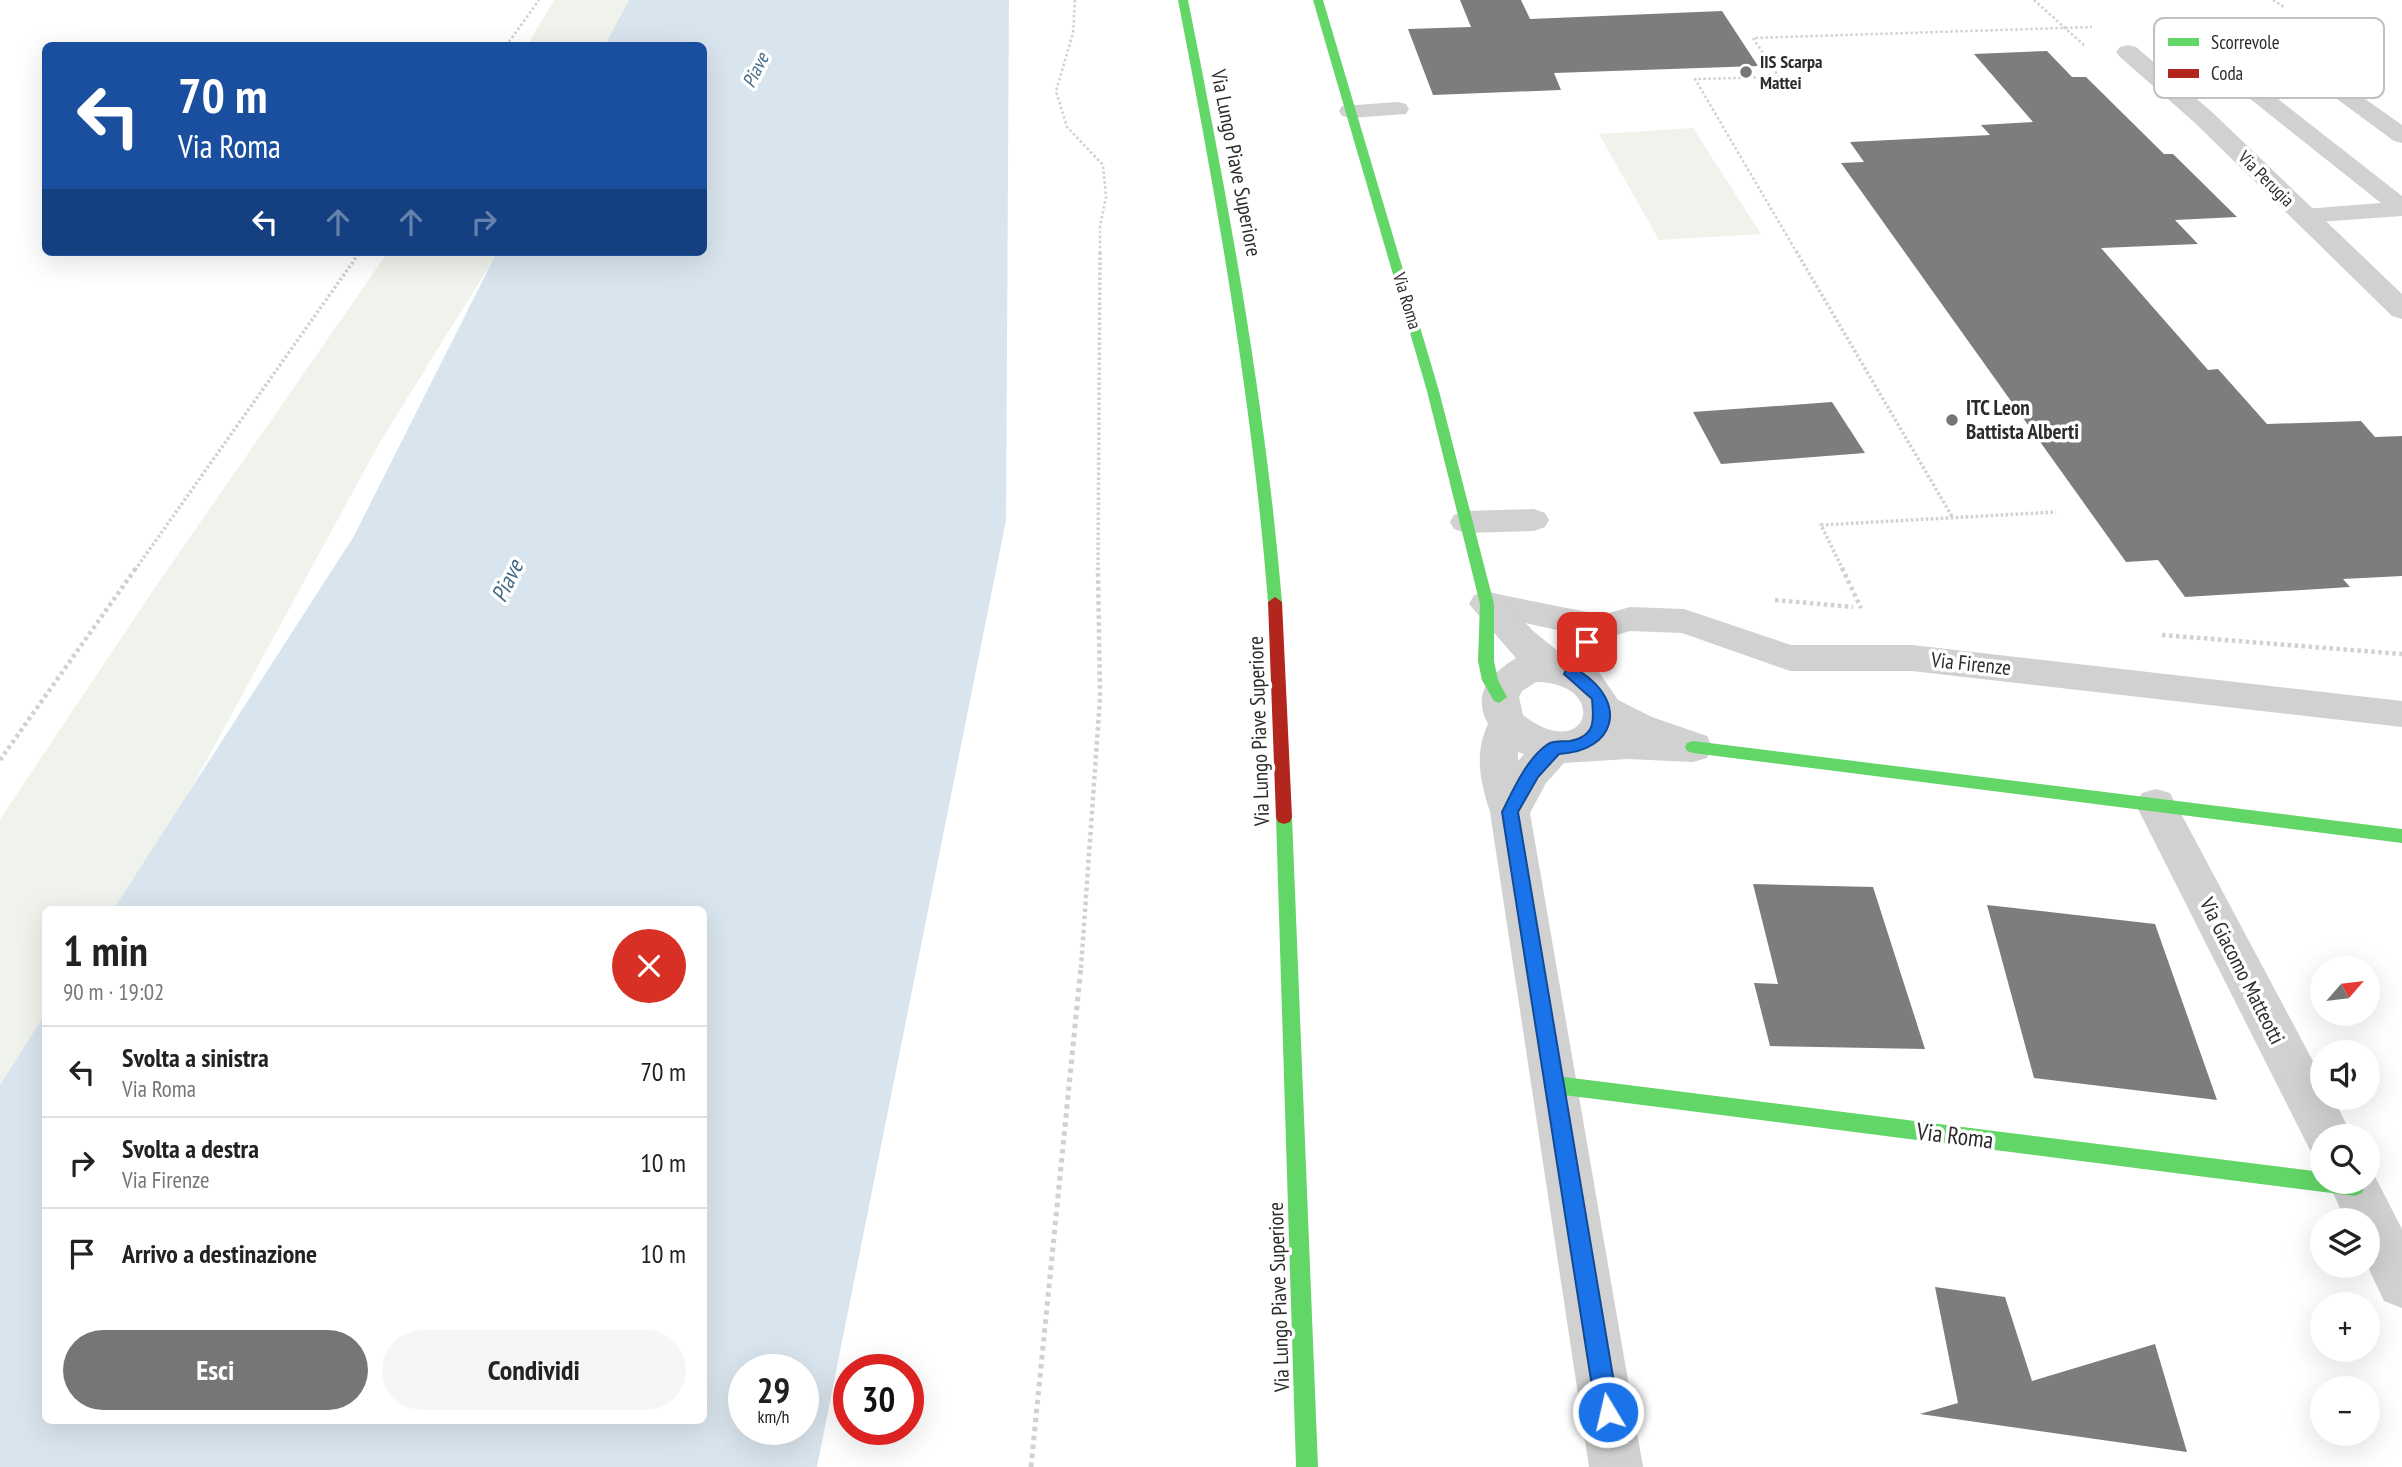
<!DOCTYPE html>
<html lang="it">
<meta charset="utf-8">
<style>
body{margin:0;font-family:"PT Sans Narrow",sans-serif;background:#f6f6f6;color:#222;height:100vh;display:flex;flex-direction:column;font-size:26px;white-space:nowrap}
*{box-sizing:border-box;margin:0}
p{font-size:23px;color:#767676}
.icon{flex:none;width:38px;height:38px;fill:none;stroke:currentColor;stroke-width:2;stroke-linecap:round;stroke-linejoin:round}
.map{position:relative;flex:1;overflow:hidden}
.panel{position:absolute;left:42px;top:906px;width:665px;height:518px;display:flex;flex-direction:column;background:#fff;border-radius:10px;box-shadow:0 7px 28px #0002}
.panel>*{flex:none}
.top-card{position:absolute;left:42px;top:42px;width:665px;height:214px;border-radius:10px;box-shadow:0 7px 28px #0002;background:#1a4fa0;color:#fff;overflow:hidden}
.needle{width:46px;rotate:62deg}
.tools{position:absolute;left:2310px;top:956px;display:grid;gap:14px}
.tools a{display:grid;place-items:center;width:70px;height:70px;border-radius:50%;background:#fff;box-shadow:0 7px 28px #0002;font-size:35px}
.speed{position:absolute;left:728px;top:1354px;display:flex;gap:14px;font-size:35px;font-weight:700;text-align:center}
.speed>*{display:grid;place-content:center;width:91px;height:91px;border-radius:50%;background:#fff;box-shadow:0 7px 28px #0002;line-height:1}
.speed small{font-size:18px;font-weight:400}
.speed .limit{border:10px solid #d22;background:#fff;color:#111}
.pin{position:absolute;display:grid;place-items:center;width:60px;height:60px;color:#fff;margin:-30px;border-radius:14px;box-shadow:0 4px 10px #0006}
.me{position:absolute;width:77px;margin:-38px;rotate:351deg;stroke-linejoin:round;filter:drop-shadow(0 0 5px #0008)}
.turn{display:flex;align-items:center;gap:24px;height:147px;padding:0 21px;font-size:32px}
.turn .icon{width:91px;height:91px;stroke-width:2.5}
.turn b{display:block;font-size:49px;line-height:60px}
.lanes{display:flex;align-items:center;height:66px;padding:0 21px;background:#0003;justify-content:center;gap:35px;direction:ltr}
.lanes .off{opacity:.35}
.round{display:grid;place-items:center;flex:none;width:74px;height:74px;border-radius:37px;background:#f6f6f6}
.overview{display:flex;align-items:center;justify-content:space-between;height:119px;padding:0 21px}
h1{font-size:42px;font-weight:600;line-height:52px}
.button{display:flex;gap:14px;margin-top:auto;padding:14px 21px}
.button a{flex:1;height:80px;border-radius:42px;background:#767676;color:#fff;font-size:28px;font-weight:600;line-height:80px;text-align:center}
.button a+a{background:#f6f6f6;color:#222}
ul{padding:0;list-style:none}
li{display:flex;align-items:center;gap:21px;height:91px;padding:0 21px;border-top:2px solid #e0e0e0}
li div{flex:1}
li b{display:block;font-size:26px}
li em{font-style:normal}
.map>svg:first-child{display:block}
.green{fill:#eff3eb}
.water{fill:#d9e5ee;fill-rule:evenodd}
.building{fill:#7d7d7d}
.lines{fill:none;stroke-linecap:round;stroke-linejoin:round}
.path-far3{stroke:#d1d1d1;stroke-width:2.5;stroke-dasharray:2.5 2.5;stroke-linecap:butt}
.path-far2{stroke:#d1d1d1;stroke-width:3.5;stroke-dasharray:2.5 2.5;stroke-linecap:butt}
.path-far1{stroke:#d1d1d1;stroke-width:4.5;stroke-dasharray:3.5 3.5;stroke-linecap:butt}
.path{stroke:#d1d1d1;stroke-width:5;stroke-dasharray:4.5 4.5;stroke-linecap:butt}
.lane{fill:#d1d1d1;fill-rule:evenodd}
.street{fill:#d1d1d1;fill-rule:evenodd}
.fast{fill:#63d668;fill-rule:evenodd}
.jam{fill:#b3261e;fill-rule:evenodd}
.route{fill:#1a73e8;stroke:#114b97;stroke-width:2}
.poi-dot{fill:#767676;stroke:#fff;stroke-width:2.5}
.labels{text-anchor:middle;stroke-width:7;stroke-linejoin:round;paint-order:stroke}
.far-poi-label{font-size:18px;font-weight:bold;fill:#2c2c2c;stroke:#fff;text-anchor:start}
.far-street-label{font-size:18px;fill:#2c2c2c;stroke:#fff}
.far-water-label{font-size:19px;font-style:italic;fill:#446a85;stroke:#fff}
.street-label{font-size:21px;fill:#2c2c2c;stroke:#fff}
.poi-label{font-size:21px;font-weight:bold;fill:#2c2c2c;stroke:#fff;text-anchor:start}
.water-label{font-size:23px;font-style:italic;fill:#446a85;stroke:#fff}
.near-street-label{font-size:24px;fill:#2c2c2c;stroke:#fff}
.key{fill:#fff;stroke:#c0c0c0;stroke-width:2}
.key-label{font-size:19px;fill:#2c2c2c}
</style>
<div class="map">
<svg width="2402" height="1467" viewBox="0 0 2402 1467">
<rect width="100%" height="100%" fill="#fff"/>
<g class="green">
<polygon points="554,0 650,0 618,45 527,46"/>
<polygon points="1693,128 1761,234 1659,240 1599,134"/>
<polygon points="388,252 498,252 380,442 125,910 46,910 45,1045 0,1122 0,819 154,589"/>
</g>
<path class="water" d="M629,0h380l-3,520 -189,947h-817v-382l45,-71 1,407h658v-511h-591l241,-374 143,-284h207v-206l-99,-1zM803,1370v60h-59v-60z"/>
<g class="building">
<polygon points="1460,0 1521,0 1530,19 1722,11 1758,66 1554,73 1561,90 1433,95 1408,29 1471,27"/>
<polygon points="2047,51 2072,77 2086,77 2164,154 2173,154 2237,217 2175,220 2198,244 2101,248 2208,370 2218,369 2267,424 2361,421 2375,437 2402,436 2402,576 2343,579 2350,587 2185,597 2158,560 2126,562 1841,163 1864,162 1850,142 1990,135 1981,125 2033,122 1974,54"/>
<polygon points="1832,402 1865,453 1721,464 1693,412"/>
<polygon points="1753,884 1873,887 1925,1049 1770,1046 1754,983 1778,984"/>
<polygon points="1987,905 2155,924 2217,1100 2034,1078"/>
<polygon points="1935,1287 2005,1297 2032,1381 2155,1344 2187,1452 1920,1414 1958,1403"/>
</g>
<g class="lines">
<g class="path-far3">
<polyline points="1075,0 1073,33 1056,91 1067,127 1103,165 1106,197 1100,226 1100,253"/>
<polyline points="2034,0 2085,46"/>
<polyline points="2273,0 2284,7"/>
<polyline points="2160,22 2193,20"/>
<polyline points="506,46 539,0"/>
<polyline points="1797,253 1695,79 1779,77 1753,38 2092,27"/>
</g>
<g class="path-far2">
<polyline points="1796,251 1953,518"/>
<polyline points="135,570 360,252"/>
<polyline points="1098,570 1100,251"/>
<polyline points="1843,570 1821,525 2056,512"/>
</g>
<g class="path-far1">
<polyline points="1842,568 1861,608"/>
<polyline points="1775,600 1853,607"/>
<polyline points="2162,635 2402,654"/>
<polyline points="0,760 136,568"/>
<polyline points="1081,968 1100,698 1098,568"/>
</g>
<polyline class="path" points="1031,1467 1081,966"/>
<g class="lane">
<path d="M2254,39l36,7 112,79v18l-8,-2 -117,-86c-15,-2 -36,-8 -48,2l3,6 170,133v20l-98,7 -9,-2 -3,-5 3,-5 9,-2 77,-6 -166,-132 -8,-15 14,-13z"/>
<polygon points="1398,102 1406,104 1409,109 1406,114 1350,118 1342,116 1339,111 1342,106"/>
<polygon points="1534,509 1545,513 1549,520 1545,527 1534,531 1465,533 1454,529 1450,522 1454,515 1465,511"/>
<polygon points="1487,592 1602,615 1630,607 1684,609 1791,645 1912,645 2402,701 2402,727 1912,671 1790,671 1682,633 1630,631 1613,636 1600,649 1584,683 1572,687 1560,683 1555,674 1575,634 1476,612 1471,604 1476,596"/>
</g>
<g class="street">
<polygon points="2128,45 2136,47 2212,112 2402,294 2402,319 2392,316 2194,122 2120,57 2116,52 2120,47"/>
<path d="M1487,591l13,4 32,35 27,22 40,20 19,28 34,17 55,19 5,11 -5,11 -14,4 -65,-3 -64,4 -18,20 -16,30 113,654h-54l-99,-655c-10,-31 -16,-58 -2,-88 -17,-31 3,-50 28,-66l-47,-54 5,-9zM1536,682c76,1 52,84 -13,33l-4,-18 3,-6zM1518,752l6,2 -6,7z"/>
<polygon points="2156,789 2170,793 2322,1078 2322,1097 2333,1097 2352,1136 2322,1136 2322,1157 2311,1152 2136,805 2142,793"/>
<polygon points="2368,1163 2402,1229 2402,1308 2384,1301 2367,1265 2368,1220 2345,1220 2328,1181 2368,1181"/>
</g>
<g class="fast">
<path d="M1178,0h10c40,200 77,399 94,602l-7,5 -7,-5c-16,-203 -51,-402 -90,-602z"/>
<polygon points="1313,0 1323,0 1439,391 1494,604 1494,661 1498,680 1507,697 1499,703 1494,701 1482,680 1478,661 1480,604 1427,391"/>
<polygon points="1693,741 2402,829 2402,843 1693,753 1687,751 1685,747 1687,743"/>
<polygon points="1284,810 1290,812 1292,817 1318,1467 1296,1467 1276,817 1278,812"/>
<polygon points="1556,1076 2322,1172 2322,1181 2363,1181 2365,1186 2362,1193 2355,1196 1556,1094 1549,1091 1547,1085 1549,1079"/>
</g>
<polygon class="jam" points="1275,597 1282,602 1292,817 1290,822 1284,824 1278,822 1276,817 1268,602"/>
</g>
<path class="route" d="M1587,636l8,6 -14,30c47,31 35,79 -22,82l-21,23 -20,35 101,600 -4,8 -7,4 -8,-4 -4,-8 -94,-600c11,-22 25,-54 46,-68 7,-4 15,-2 22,-3 26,-5 24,-21 22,-42l-28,-25 18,-36z"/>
<g class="poi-dot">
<circle cx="1746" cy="72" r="7"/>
<circle cx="1952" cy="420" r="7"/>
</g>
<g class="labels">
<g class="far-poi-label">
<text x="1760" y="68">IIS Scarpa<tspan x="1760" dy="21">Mattei</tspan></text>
</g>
<g class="far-street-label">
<text transform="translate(2266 179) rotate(45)" y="6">Via Perugia</text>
<text transform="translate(1407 301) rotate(73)" y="6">Via Roma</text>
</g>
<g class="far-water-label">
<text transform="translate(755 70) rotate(-64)" y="7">Piave</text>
</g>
<g class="street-label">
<text transform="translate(1236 163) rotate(79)" y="7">Via Lungo Piave Superiore</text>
<text transform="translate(1971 664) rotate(6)" y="7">Via Firenze</text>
<text transform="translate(1259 731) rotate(-92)" y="7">Via Lungo Piave Superiore</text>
<text transform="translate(2242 971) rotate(63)" y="7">Via Giacomo Matteotti</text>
<text transform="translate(1279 1297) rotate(-92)" y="7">Via Lungo Piave Superiore</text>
</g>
<g class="poi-label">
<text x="1966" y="415">ITC Leon<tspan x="1966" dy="24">Battista Alberti</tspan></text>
</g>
<g class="water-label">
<text transform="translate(507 581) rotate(-64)" y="8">Piave</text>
</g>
<g class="near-street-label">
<text transform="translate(1955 1136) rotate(7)" y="8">Via Roma</text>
</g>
</g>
<rect x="2154" y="18" width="230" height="80" rx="10" class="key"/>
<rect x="2168" y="38" width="31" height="8" fill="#63d668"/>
<rect x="2168" y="69" width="31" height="9" fill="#b3261e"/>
<g class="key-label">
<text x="2211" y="49">Scorrevole</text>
<text x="2211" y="80">Coda</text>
</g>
</svg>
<div class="tools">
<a><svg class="needle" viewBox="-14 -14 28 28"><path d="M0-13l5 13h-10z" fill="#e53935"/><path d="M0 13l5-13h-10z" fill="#767676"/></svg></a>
<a><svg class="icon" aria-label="sound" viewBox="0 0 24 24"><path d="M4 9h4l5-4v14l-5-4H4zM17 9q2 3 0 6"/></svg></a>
<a><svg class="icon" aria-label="search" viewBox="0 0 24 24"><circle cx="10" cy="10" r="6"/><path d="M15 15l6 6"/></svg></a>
<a><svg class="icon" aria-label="layers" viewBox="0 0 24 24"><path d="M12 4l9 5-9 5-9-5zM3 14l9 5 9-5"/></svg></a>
<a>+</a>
<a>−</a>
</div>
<div class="speed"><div>29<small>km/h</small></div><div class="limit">30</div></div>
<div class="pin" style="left:1587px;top:642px;background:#d93025"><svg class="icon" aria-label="arrive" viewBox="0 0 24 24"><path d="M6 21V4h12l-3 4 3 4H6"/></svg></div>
<svg class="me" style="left:1608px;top:1412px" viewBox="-20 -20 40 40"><circle r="17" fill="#1a73e8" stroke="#fff" stroke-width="3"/><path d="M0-11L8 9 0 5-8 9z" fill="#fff"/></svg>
<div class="top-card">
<div class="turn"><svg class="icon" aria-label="left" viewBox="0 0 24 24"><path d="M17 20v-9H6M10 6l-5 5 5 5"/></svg><div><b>70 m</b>Via Roma</div></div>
<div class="lanes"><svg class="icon" aria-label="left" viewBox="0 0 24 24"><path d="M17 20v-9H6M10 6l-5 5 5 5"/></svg><svg class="icon off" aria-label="ahead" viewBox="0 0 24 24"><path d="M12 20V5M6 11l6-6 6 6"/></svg><svg class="icon off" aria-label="ahead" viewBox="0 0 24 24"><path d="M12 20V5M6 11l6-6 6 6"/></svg><svg class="icon off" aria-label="right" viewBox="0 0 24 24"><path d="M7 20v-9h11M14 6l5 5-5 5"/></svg></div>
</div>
<section class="panel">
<div class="overview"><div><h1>1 min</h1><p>90 m · 19:02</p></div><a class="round" style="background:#d93025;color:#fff"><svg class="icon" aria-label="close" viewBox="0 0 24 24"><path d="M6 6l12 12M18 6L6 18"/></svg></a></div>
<ul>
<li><svg class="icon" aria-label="left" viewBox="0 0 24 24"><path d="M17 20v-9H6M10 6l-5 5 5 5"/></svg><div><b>Svolta a sinistra</b><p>Via Roma</p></div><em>70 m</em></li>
<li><svg class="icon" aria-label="right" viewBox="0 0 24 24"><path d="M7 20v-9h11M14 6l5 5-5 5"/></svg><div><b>Svolta a destra</b><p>Via Firenze</p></div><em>10 m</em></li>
<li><svg class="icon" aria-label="arrive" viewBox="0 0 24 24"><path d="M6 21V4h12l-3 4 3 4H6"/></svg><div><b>Arrivo a destinazione</b></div><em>10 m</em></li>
</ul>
<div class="button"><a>Esci</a><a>Condividi</a></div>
</section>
</div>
